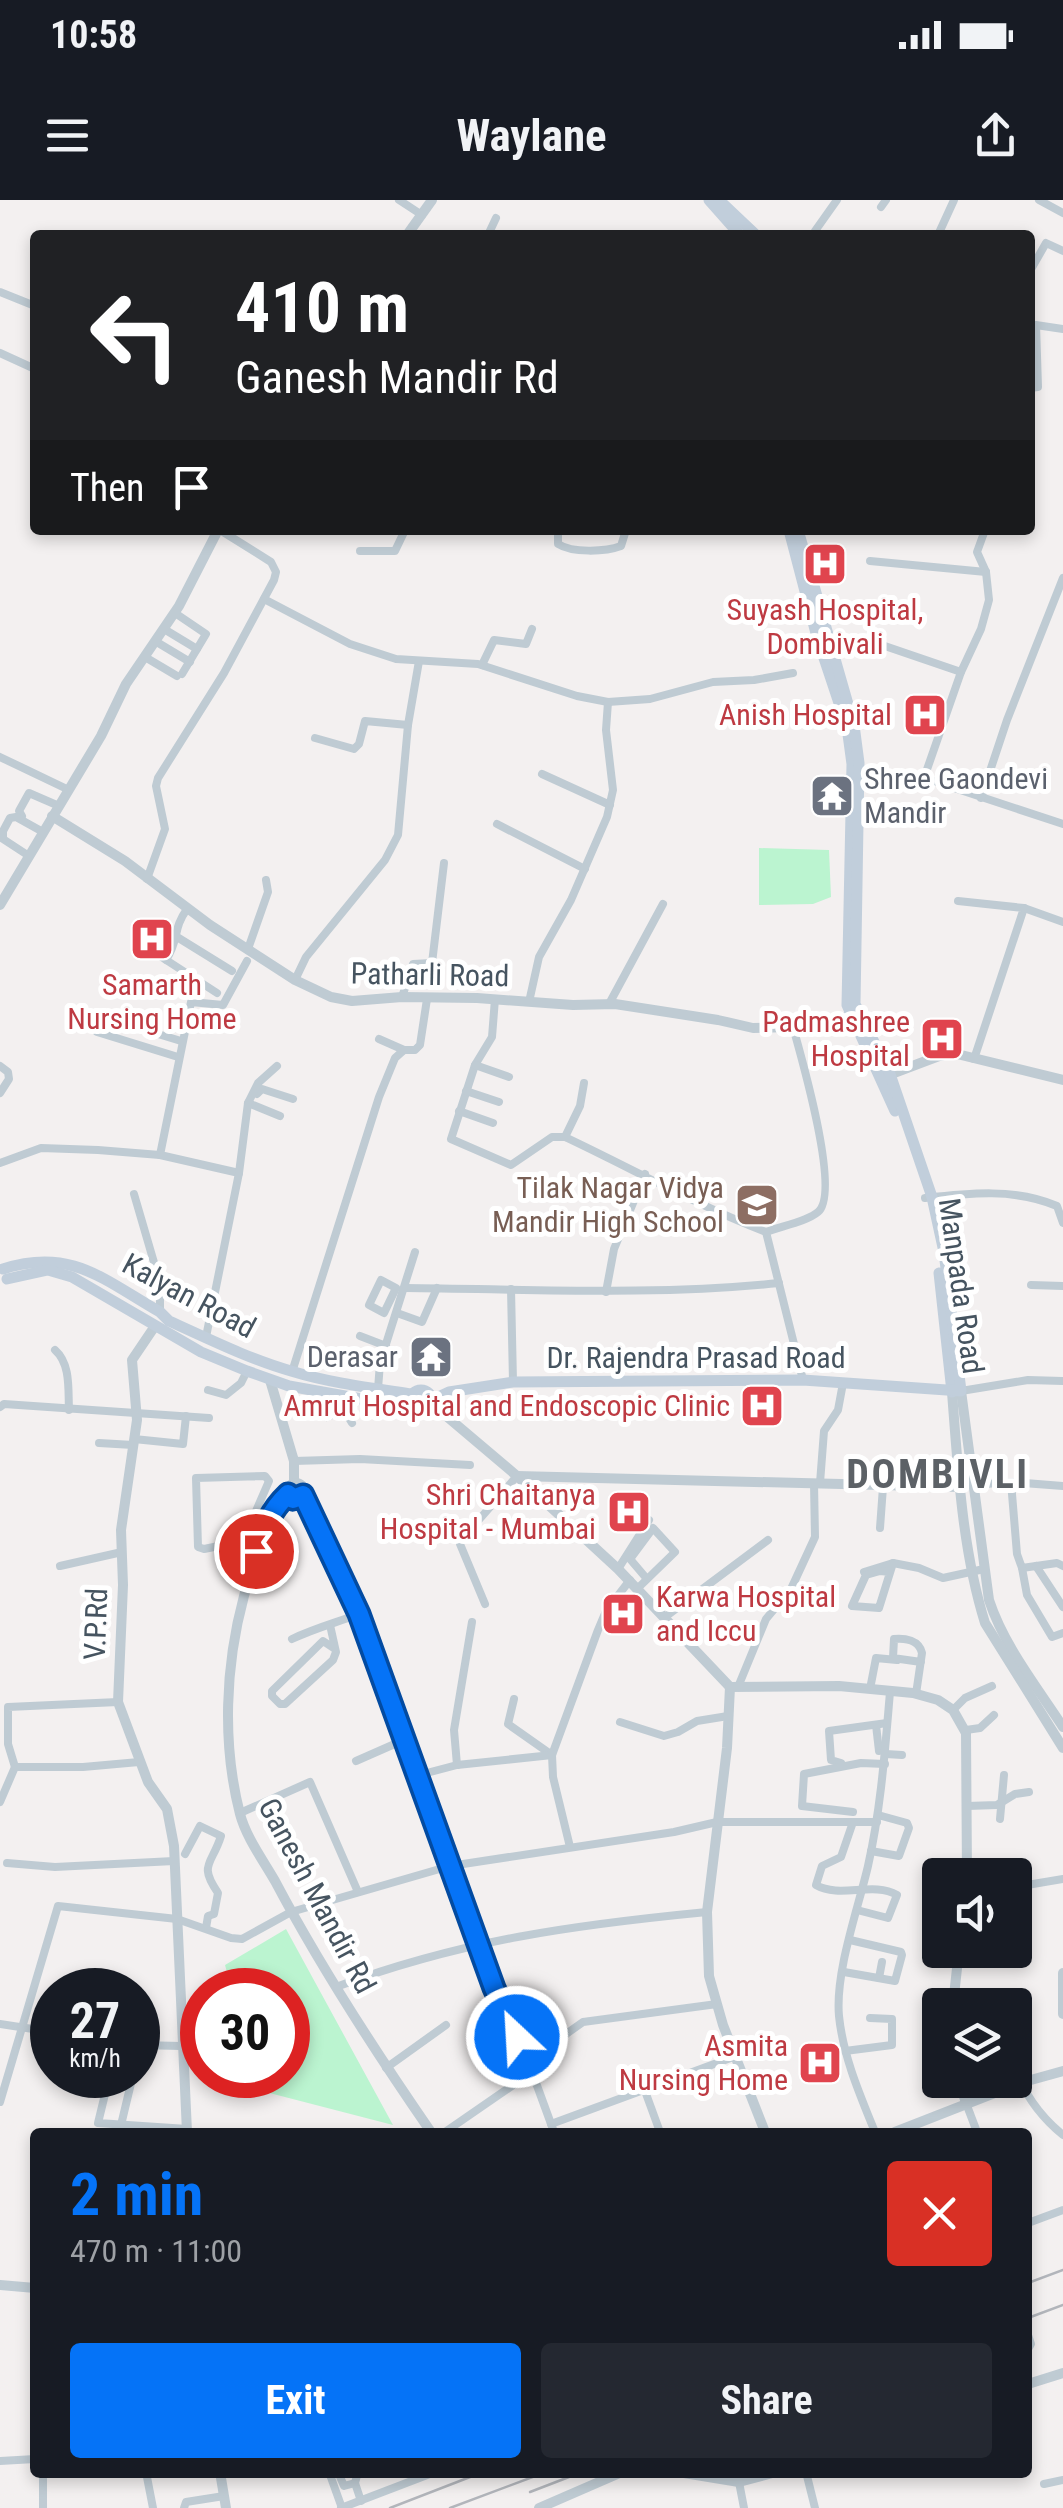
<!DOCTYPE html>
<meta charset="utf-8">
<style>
body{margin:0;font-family:"Roboto Condensed",sans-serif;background:#242831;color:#f1f3f6;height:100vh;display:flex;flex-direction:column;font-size:38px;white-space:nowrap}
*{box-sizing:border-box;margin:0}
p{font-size:32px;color:#9ea1a6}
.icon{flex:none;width:55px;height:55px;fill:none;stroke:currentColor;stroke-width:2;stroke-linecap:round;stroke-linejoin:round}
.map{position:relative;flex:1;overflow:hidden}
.panel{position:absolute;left:30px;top:1928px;width:1002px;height:350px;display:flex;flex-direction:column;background:#171b24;border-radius:10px;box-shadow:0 5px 15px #0003}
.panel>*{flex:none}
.top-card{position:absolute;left:30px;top:30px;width:1005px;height:305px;border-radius:10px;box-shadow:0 5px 15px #0003;background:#202124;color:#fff;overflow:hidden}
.fabs{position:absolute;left:922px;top:1658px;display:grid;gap:20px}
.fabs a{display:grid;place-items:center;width:110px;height:110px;border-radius:10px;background:#171b24;box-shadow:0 5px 15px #0003;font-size:50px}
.speed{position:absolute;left:30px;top:1768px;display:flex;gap:20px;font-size:50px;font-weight:700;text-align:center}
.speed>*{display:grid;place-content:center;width:130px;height:130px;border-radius:50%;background:#171b24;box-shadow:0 5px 15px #0003;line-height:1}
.speed small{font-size:25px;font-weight:400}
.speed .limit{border:15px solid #d22;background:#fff;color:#111}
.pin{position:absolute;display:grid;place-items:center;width:85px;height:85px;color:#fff;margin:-42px;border:5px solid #fff;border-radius:50%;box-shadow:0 2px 10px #0007}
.me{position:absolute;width:110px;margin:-55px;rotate:335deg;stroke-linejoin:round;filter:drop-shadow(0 0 8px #0008)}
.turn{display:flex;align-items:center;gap:35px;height:210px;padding:0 40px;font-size:45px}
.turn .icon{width:130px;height:130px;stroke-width:2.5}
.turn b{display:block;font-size:70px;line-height:85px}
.then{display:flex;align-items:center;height:95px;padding:0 40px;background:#0003;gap:20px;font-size:38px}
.round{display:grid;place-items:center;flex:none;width:105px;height:105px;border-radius:10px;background:#242831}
.overview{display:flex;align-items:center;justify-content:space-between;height:170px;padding:0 40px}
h1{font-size:60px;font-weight:700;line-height:75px;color:#0573f7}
.action{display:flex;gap:20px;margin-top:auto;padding:20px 40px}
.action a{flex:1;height:115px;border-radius:10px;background:#0573f7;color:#fff;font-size:40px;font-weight:700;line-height:115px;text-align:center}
.action a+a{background:#242831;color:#f1f3f6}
.status{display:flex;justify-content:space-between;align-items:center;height:70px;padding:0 50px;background:#171b24;direction:ltr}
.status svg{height:28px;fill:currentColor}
header{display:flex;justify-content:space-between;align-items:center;height:130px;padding:0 40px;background:#171b24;font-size:45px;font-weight:700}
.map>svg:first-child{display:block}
.green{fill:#bbf4d0}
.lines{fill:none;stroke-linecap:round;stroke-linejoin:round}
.minor{stroke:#bfcbd3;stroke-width:8}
.tertiary{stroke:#bfcbd3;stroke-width:10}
.secondary{stroke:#c1cedb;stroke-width:11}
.rail{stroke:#b2b5bb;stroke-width:2.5}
.route-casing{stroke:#034ba1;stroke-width:25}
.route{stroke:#0573f7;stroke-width:18}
.labels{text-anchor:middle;stroke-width:10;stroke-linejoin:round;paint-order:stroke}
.health-label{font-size:30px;fill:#be3a42;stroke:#fff;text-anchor:end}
.worship-label{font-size:30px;fill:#5b616d;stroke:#fff;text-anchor:start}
.street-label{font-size:30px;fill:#465460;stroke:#fff}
.education-label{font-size:30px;fill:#785e54;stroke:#fff;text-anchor:end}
.district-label{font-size:40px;font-weight:bold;letter-spacing:2.5px;fill:#5c6166;stroke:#fff}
</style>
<div class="status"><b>10:58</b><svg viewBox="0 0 49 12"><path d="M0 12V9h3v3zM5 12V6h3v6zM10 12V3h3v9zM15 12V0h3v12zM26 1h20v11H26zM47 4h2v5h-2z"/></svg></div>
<header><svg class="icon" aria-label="menu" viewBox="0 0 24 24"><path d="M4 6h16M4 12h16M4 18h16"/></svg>Waylane<svg class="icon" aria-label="share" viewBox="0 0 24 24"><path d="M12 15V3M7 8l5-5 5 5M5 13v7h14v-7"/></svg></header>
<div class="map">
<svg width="1063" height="2308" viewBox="0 0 1063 2308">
<rect width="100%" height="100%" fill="#f3f0f0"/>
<g class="green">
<polygon points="759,648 829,650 831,697 813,704 759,705"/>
<polygon points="286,1729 393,1925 246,1887 247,1875 288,1875 288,1790 232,1790 225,1765"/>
</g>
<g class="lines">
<g class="minor">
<polyline points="399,0 422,15"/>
<polyline points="1039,0 1063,13"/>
<polyline points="881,7 886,0"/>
<polyline points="815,31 837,0"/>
<polyline points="488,35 496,18"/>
<polyline points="938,35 954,0"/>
<polyline points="1030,71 1046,43 1063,51"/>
<polyline points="0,92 35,106"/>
<polyline points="0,153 35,169"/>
<polyline points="1030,188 1038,187 1036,125 1063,129"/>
<path d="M558,330v14c14,9 47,8 63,2l5,-16"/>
<polyline points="360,351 395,351 405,330"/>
<polyline points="870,361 986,372"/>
<polyline points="264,399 350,444 396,459 478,464 577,496 608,502 650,499 713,482 754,480 793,473"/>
<polyline points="175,413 206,434 182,474"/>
<polyline points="164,429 197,449"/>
<polyline points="826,437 879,444 961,472"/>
<polyline points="155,441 190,462"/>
<polyline points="145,457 177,476"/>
<polyline points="482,465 494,440 526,444 532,429"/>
<polyline points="315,538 354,549 359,544 365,521 408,525"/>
<polyline points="0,557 69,590"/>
<polyline points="542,574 610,605"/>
<polyline points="924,578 961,472 981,429 989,400 986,372 977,352 985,330"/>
<polyline points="856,583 924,578 1063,624"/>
<polyline points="981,598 1007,520 1063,378"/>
<polyline points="22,616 19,611 29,593 59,606"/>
<polyline points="497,624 585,669"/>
<polyline points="29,656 3,639 3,631 10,618 16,617 43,632"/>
<polyline points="147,679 165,629 156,586 158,578 224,473 274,380 276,372 271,362 220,330"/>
<polyline points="958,701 1024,708 974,859"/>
<polyline points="1024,708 1063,722"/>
<polyline points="177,737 232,771"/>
<polyline points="140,743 217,793"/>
<polyline points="248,749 268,692 266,680"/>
<path d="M166,760c14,-22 6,-30 21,-51"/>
<polyline points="295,780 306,757 385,660 398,635 408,525 419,461"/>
<polyline points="402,797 413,764 432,763 444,663"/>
<path d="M495,799l-3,38 -17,28 -24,74 60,26 41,-28h13c68,32 131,68 201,95l37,148"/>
<polyline points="529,802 539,757 571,700 607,617 613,590 606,530 608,502"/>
<polyline points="609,804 663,704"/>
<polyline points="122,823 181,841"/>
<polyline points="97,832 178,857"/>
<polyline points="379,839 404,850"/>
<polyline points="475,865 509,877"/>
<polyline points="0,866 8,872 9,879 0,893"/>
<polyline points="466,891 499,902"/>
<polyline points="257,894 262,889 293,899"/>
<polyline points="248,903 280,916"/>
<polyline points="459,911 493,923"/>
<polyline points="565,937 580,906 584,883"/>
<polyline points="160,955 191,802 223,805 247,761"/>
<polyline points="0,963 41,948 98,950 160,955 239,973"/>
<polyline points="134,994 160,1083 160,1112"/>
<path d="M925,998c45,-5 90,-10 132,8l6,17"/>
<path d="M766,1032c15,-6 40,-10 52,-20 23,-19 -17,-156 -25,-185"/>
<polygon points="381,1080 396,1088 384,1113 369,1105"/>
<polyline points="1031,1085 1063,1086"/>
<path d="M405,1088c125,1 249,8 374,-5"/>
<polyline points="511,1089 513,1182"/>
<polyline points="606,1092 614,1049 645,974"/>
<polyline points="397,1113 422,1122 437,1088"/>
<polyline points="360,1136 386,1146"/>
<polyline points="206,1137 239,973 248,903 258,883 277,866"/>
<path d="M55,1150c16,14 13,40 14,60"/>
<polyline points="292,1172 379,897 395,858 404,850 415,850 420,845 427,799"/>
<polyline points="378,1189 380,1163 415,1052"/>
<polyline points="208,1190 226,1195 241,1183 247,1171"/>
<polyline points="961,1191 1028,1180 1063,1181"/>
<polyline points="0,1207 4,1204 209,1218"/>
<polyline points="327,1217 344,1210 352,1223"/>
<polyline points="134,1239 183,1244 186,1216"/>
<polyline points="99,1243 133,1245"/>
<polyline points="294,1261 360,1259 470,1265"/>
<polyline points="1011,1282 1017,1354 1022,1368 1057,1363 1063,1366"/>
<polyline points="820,1283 824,1231 838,1210 843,1183"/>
<polyline points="973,1285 1011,1282 1063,1286"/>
<polyline points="303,1295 359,1414 494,1788 528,1861 554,1932"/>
<polyline points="880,1328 883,1287"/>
<polyline points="243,1341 269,1281 265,1276 196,1278 198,1347 204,1349 243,1341 256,1351"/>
<polyline points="60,1366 122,1352"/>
<polyline points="1036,1366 1063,1407"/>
<polyline points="1022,1368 1027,1395 1052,1437 1063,1433"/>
<polyline points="618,1369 649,1320"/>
<polyline points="864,1372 893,1363 919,1368 943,1378 984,1369"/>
<polyline points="890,1372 880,1371 866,1375 852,1406 879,1408 893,1363"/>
<polyline points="638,1388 673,1354 675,1352 653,1328 630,1359 647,1379"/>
<polyline points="485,1404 460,1344 461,1335 477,1322 517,1276"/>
<polyline points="665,1417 768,1340"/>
<polyline points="330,1425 336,1452 333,1460 285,1504 280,1504 272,1496 272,1491 323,1441 335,1449"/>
<path d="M292,1439c23,-11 43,-16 67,-25"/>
<polyline points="738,1487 766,1419 791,1389 815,1337 814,1283"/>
<polyline points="870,1489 876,1458 897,1460"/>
<path d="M916,1494l6,-41c-3,-13 -17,-15 -28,-14l-1,19 28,4"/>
<polyline points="514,1499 508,1524 552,1555"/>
<polyline points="953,1510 965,1498 992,1486"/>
<polyline points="620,1522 664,1536 678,1532 697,1521 728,1516"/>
<polyline points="876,1525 879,1551"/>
<polyline points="966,1530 980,1528 994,1515"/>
<polyline points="886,1554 902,1555"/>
<polyline points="356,1561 406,1539"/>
<polyline points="841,1563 831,1560 829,1531 887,1523"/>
<polyline points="457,1565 454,1530 472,1422"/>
<polyline points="15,1567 8,1544 8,1507 118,1502"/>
<polyline points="419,1575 457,1565 552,1555"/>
<polyline points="0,1602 15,1567 83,1567 139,1562"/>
<polyline points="967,1606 997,1605 1015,1594 1029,1592"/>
<polyline points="853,1612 802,1606 804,1574 861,1563 885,1564"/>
<polyline points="240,1613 310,1582 358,1692"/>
<polyline points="1000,1619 1004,1575"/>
<path d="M853,1622l-12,35 -19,9 -6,19c24,14 57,-4 81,10l-9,23 -31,-8"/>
<polyline points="570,1647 553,1577 552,1555 598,1430 606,1411 630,1380"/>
<polyline points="871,1651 899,1656 909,1628 907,1623 878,1615"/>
<path d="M185,1654l15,-28 21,10c-9,29 -23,28 -3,57l-4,21 -6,2 -2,12"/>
<polyline points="7,1663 55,1667 174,1661"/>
<polyline points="1015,1687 1063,1679"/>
<polyline points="844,1772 895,1781 902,1755 901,1752 850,1740"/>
<polyline points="879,1778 882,1762"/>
<path d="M336,1787c127,-47 237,-62 371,-75"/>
<polyline points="0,1824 52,1832"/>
<polyline points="138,1845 181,1846"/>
<polyline points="845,1851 892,1845 892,1819 870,1818"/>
<polyline points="528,1861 583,1822 717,1804"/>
<path d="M1015,1867c9,27 26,50 48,68"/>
<polyline points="386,1868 446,1825"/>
<polyline points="94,1875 107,1886 98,1923 187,1929"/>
<polyline points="645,1891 660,1932"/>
<polyline points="0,1902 58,1706 177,1719 231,1738 242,1739 291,1712 450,1666 674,1632 717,1622 877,1622"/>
<polyline points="966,1903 977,1932"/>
<polyline points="551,1924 736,1856"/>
<polyline points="121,1925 133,1875"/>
<polyline points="445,1932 532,1872"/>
<path d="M875,1932c-15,-37 -32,-76 -36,-116 -4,-44 19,-107 29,-150 13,-58 17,-116 22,-174"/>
<polyline points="1009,1932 1011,1932"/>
<polyline points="1028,2023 1063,2010"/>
<polyline points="1028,2149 1031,2144 1028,2135"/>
<polyline points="1028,2245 1028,2246"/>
<polyline points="0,2261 35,2259"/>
<polyline points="43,2272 43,2308"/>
<polyline points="146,2272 153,2308"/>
<polyline points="329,2272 342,2308"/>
<polyline points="338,2272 344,2286 355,2283"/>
<polyline points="358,2272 355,2283 361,2301"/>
<polyline points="806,2272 815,2308"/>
<polyline points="739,2282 744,2308"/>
<polyline points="1044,2284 1063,2280"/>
<polyline points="184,2308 186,2302 224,2296"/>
<polyline points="341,2308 435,2272"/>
</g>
<g class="tertiary">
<polyline points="407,35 432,0"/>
<polyline points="52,616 125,661 210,725 295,780 331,797 352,801 402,797 477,798 573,805 615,804 718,820 753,828 793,827 858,815"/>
<polyline points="0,705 101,536 126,484 179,406 218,330"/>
<polyline points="886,876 939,856 953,853 1063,880"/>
<polyline points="155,1126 132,1160 137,1220 121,1330 123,1385 118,1502 148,1582 167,1609 174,1646 187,1932"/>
<polyline points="270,1180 294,1261 294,1283"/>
<path d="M961,1191l28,209c15,46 48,87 74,127"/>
<path d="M952,1192c6,77 10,157 33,231l78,125"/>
<polyline points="432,1204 517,1276 618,1369 730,1487"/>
<polyline points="517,1276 960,1287"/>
<circle cx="296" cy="1291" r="8"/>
<path d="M288,1293c-28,28 -34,67 -44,103 -19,70 -22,148 -4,218 6,23 23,46 35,67 46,87 100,170 156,251"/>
<polyline points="730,1487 727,1548 707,1712 709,1776 723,1825 765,1932"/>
<polyline points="730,1487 839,1486 913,1493 938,1500 953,1510 966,1533 967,1675"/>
<polyline points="1063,1773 1063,1814"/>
<polyline points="953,1805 959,1750"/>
<polyline points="959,1880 966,1903"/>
<polyline points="895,1932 1020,1883 1063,1871"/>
<polyline points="0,2085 35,2088"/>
<polyline points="1028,2184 1063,2173"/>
<polyline points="220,2272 226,2308"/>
<polyline points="678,2272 739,2282 776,2272"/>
<polyline points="539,2308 622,2272"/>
</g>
<g class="secondary">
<polyline points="709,0 740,35"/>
<polyline points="719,0 756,35"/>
<polyline points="789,330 817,437 847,527 852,564 847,805 895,911"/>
<path d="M3,1069c68,-22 101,11 157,43l9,9c40,18 80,38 122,50 39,12 81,17 121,23"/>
<polyline points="939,1073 952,1192"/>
<polyline points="7,1079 48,1070 72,1077 201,1152 247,1171 289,1186 412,1208"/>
<circle cx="421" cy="1201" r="11"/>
<polyline points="432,1200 449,1192 513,1182 803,1180 961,1191 944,1052 932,997 890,874 855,804 859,563 854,525 798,330"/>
</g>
<g class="rail">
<polyline points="1028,2083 1063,2070"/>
<polyline points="1028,2118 1063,2105"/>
<polyline points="530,2292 582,2272"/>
<polyline points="390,2308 483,2272"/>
<polyline points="450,2308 546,2272"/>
</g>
</g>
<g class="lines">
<defs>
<path id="route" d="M256,1351c7,-22 15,-41 32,-57l5,5 10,-4 56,119 135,374 23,49"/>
</defs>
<use href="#route" class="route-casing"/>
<use href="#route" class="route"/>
</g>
<defs>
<symbol id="hospital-square" viewBox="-11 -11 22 22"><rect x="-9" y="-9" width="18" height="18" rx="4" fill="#e0444e" stroke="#fff"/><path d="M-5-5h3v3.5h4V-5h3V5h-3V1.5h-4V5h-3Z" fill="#fff"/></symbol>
<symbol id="temple-square" viewBox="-11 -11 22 22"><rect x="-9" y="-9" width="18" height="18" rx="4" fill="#6b7280" stroke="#fff"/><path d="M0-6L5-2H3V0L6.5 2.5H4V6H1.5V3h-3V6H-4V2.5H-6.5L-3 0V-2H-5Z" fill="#fff"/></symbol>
<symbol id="school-square" viewBox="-11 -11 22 22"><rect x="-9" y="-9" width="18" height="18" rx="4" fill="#8d6e63" stroke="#fff"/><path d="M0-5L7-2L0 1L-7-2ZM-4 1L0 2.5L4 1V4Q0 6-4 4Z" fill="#fff"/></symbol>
</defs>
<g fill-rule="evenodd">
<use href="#hospital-square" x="800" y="339" width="50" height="50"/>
<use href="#hospital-square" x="900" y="490" width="50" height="50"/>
<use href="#temple-square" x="807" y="571" width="50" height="50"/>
<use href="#hospital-square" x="127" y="714" width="50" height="50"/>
<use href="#hospital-square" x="917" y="814" width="50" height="50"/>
<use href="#school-square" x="732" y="980" width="50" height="50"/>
<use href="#temple-square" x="406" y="1132" width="50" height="50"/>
<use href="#hospital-square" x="737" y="1181" width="50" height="50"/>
<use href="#hospital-square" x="604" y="1287" width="50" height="50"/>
<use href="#hospital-square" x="598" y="1389" width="50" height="50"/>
<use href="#hospital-square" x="795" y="1838" width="50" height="50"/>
</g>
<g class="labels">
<g class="health-label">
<text x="825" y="420" text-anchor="middle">Suyash Hospital,<tspan x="825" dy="34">Dombivali</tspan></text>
<text x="892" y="525">Anish Hospital</text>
<text x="152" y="795" text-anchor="middle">Samarth<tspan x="152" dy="34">Nursing Home</tspan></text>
<text x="910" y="832">Padmashree<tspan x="910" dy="34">Hospital</tspan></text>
<text x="730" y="1216">Amrut Hospital and Endoscopic Clinic</text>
<text x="596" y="1305">Shri Chaitanya<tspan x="596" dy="34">Hospital - Mumbai</tspan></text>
<text x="656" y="1407" text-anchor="start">Karwa Hospital<tspan x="656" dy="34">and Iccu</tspan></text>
<text x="788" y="1856">Asmita<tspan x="788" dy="34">Nursing Home</tspan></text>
</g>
<g class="worship-label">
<text x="864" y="589">Shree Gaondevi<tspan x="864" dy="34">Mandir</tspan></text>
<text x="398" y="1167" text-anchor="end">Derasar</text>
</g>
<g class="street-label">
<text transform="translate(430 775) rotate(1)" y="10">Patharli Road</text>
<text transform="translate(961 1086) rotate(82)" y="10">Manpada Road</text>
<text transform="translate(189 1096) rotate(28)" y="10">Kalyan Road</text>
<text x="696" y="1168">Dr. Rajendra Prasad Road</text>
<text transform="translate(96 1424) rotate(-88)" y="10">V.P.Rd</text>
<text transform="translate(317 1696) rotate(62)" y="10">Ganesh Mandir Rd</text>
</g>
<g class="education-label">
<text x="724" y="998">Tilak Nagar Vidya<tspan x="724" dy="34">Mandir High School</tspan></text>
</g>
<g class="district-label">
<text x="938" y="1288">DOMBIVLI</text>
</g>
</g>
</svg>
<div class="fabs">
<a><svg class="icon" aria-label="sound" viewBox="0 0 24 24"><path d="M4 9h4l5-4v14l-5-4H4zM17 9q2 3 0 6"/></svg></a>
<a><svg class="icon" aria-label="layers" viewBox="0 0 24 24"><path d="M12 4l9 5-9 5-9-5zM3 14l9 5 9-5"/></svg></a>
</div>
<div class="speed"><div>27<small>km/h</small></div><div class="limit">30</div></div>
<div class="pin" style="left:256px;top:1351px;background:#d93025"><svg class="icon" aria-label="arrive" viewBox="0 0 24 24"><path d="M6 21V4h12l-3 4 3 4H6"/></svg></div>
<svg class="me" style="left:517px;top:1837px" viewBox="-20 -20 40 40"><circle r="17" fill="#0573f7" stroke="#fff" stroke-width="3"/><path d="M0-11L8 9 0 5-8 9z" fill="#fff"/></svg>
<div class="top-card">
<div class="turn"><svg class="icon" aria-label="left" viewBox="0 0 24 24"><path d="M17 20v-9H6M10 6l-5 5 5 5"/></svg><div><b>410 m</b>Ganesh Mandir Rd</div></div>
<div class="then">Then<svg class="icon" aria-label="arrive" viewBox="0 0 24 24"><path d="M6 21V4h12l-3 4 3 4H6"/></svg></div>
</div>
<section class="panel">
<div class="overview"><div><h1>2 min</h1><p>470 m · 11:00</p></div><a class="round" style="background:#d93025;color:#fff"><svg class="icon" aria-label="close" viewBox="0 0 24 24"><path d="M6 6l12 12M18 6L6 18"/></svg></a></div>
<div class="action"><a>Exit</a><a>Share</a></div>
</section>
</div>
